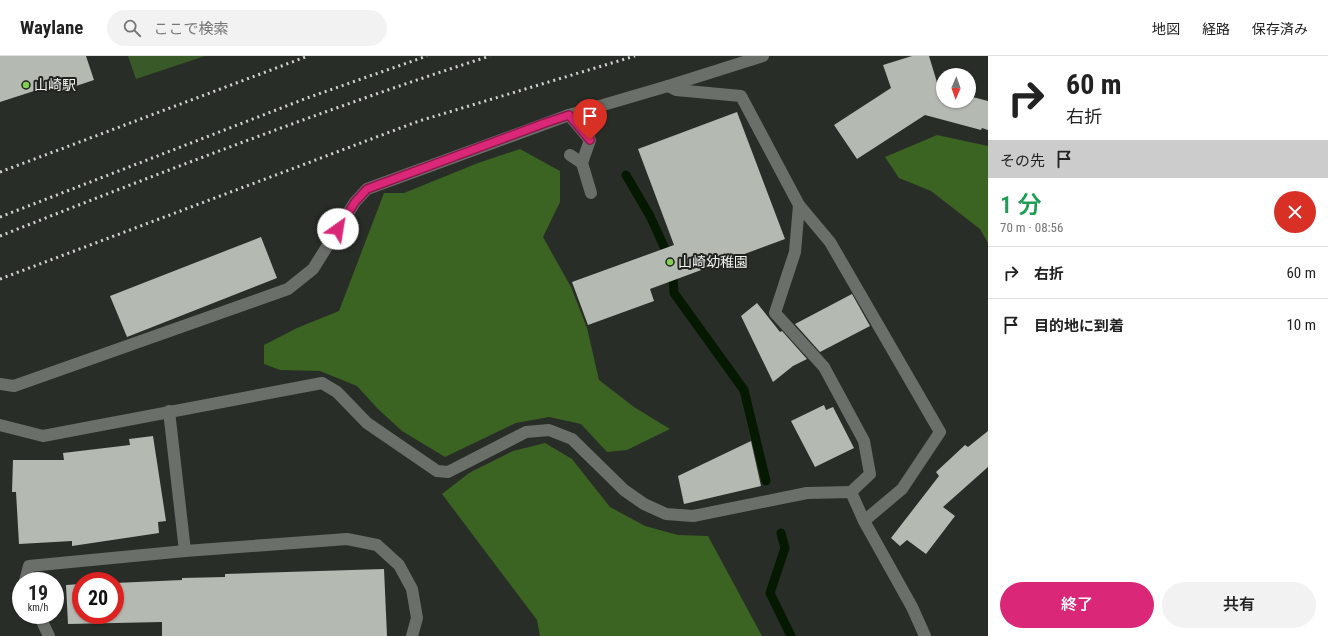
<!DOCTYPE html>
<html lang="ja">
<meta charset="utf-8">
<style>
body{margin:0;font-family:"Roboto Condensed","Noto Sans JP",sans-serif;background:#f2f2f2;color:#222;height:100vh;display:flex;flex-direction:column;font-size:15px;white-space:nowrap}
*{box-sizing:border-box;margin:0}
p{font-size:13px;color:#767676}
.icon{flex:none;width:22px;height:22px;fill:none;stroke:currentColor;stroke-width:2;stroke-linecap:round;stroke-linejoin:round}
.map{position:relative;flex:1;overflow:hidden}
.details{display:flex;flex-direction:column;background:#fff;width:340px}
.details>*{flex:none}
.banner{background:#fff;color:#222;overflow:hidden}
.needle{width:26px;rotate:182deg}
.tools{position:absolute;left:936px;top:12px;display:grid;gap:8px}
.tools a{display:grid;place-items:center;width:40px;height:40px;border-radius:50%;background:#fff;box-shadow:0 1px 3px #0004;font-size:20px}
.speed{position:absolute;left:12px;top:516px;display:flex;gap:8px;font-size:20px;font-weight:700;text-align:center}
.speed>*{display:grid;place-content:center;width:52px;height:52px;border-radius:50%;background:#fff;box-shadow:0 1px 3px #0004;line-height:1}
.speed small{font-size:10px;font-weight:400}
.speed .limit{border:6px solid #d22;background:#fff;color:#111}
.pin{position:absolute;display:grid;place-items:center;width:34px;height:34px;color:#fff;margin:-41px -17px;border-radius:50% 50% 50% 0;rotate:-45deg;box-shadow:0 0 4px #0007}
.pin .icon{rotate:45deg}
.me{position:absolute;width:44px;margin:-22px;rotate:32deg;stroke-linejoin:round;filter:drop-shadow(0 0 3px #0008)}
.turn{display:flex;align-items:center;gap:14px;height:84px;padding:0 12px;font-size:18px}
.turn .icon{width:52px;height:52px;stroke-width:2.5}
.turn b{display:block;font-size:28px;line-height:34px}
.then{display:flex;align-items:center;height:38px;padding:0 12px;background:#0003;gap:8px;font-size:15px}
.round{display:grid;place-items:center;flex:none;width:42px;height:42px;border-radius:21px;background:#f2f2f2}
.overview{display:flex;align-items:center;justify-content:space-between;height:68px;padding:0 12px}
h1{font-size:24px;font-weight:600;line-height:30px;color:#1e9e55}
.primary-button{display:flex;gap:8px;margin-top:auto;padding:8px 12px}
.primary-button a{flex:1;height:46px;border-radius:24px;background:#db2777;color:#fff;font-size:16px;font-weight:600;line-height:46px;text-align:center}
.primary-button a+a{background:#f2f2f2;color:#222}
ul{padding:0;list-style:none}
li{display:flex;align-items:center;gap:12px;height:52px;padding:0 12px;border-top:1px solid #e0e0e0}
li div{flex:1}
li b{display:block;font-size:15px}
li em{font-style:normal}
header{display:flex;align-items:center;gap:24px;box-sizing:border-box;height:56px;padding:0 20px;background:#fff;border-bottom:1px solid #e0e0e0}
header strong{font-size:19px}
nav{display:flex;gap:22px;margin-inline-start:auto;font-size:14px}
.search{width:280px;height:36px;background:#f2f2f2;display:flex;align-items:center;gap:10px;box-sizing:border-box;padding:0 14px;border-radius:22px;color:#767676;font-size:15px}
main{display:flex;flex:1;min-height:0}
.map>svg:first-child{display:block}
.green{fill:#3a5928}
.forest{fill:#3b6321}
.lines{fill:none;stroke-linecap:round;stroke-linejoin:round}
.stream{stroke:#051800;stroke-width:9}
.building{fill:#b4b9b2}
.minor{stroke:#6b6f69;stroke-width:12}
.rail{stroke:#d0d3cf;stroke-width:3;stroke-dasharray:2 4;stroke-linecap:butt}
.route-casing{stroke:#8e194d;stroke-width:10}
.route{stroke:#db2777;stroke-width:7}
.poi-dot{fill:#82d050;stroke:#20231e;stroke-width:1.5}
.labels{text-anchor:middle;stroke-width:4;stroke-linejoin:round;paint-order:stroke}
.poi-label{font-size:14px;fill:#f2f5f1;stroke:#20231e;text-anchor:start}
</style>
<header>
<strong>Waylane</strong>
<div class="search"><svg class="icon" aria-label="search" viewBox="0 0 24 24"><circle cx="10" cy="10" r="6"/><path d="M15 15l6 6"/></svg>ここで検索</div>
<nav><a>地図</a><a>経路</a><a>保存済み</a></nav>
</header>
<main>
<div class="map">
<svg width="988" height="580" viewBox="0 0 988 580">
<rect width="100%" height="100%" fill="#292d28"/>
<polygon class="green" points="128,0 205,0 136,23"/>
<g class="forest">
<polygon points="937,79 988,90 988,187 980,173 931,135 899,122 885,101"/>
<polygon points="520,93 560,115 560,146 543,181 571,231 587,272 599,324 634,351 670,373 627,394 607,396 581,368 549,361 516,367 445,401 402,375 377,352 357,330 320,315 280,314 264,308 264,289 297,272 339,255 384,137 404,137 478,107"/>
<polygon points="545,387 572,403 610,451 645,470 678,479 708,480 762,580 540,580 537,564 442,438 469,417 513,395"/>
</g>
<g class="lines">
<g class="stream">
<polyline points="626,119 650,160 672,208 674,237 744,334 766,425"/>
<polyline points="781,477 785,492 770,537 791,580"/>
</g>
</g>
<g class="building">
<polygon points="0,0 86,0 94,24 67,33 65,25 0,46"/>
<polygon points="912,0 929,0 939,33 943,34 943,45 969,45 969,40 988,45 988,74 982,72 981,74 925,59 857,103 834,69 891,32 883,9"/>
<polygon points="737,56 785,183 650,233 654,245 588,269 572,226 674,189 638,93"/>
<polygon points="261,181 277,222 127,281 110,240"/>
<polygon points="852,238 870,270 820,296 795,268"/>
<polygon points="757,247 780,276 782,275 807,303 793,310 773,326 741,260"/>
<polygon points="824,349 826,354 833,351 854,392 815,411 791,365"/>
<polygon points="988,375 988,411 943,451 955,460 926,498 907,484 900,490 891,482 939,420 936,416 965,389 968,391"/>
<polygon points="153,380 166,465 158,466 159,477 72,490 72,485 19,488 16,436 12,436 13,404 64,404 63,397 130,389 129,383"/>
<polygon points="751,385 761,430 684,448 678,420"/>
<polygon points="384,513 387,580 162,580 162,566 68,568 66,529 81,528 81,559 115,559 115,527 182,524 182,522 225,521 225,518"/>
</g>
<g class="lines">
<g class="minor">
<polyline points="668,30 676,34 741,40 799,149 830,186 940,376 902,433 864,465 912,551 925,580"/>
<polyline points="569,59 590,84 582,107 591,137"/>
<polyline points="570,99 582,107"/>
<polyline points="799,149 795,196 775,257 824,311 864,385 870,418 851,436"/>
<polyline points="0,328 14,330 288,233 313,213 355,146 367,133 569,59 668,30 763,0"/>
<polyline points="169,355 185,495"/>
<polyline points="0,369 43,380 322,327 337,336 367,367 437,415 448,416 526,376 549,374 572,383 624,434 644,448 666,458 693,460 807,437 851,436 864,465"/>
<polyline points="25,525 29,510 185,495 347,483 377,489 399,509 412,533 417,562 412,580"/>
<polyline points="39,559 49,580"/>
</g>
<g class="rail">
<polyline points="0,116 308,0"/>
<polyline points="0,161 307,42 427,0"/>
<path d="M0,180c162,-64 324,-127 490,-180"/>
<polyline points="0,223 419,65 635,0"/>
</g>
</g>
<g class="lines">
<defs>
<polyline id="route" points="338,173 355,146 367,133 545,67 569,59 590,84"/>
</defs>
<use href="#route" class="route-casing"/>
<use href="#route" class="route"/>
</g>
<g class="poi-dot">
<circle cx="26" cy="29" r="4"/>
<circle cx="670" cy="206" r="4"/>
</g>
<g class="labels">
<g class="poi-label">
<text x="34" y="34">山崎駅</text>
<text x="678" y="211">山崎幼稚園</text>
</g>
</g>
</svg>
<div class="tools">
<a><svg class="needle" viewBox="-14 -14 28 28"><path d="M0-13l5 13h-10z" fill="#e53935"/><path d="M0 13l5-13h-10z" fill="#767676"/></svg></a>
</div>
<div class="speed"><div>19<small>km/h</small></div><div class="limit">20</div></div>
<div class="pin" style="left:590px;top:84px;background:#d93025"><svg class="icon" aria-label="arrive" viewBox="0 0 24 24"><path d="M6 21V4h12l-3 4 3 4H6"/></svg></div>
<svg class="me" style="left:338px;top:173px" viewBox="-20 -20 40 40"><circle r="19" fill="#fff"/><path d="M0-13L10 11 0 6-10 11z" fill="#db2777"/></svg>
</div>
<section class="details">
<div class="banner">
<div class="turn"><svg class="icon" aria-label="right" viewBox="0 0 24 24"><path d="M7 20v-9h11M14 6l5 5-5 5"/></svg><div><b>60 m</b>右折</div></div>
<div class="then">その先<svg class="icon" aria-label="arrive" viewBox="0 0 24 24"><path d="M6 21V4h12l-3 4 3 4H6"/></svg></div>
</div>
<div class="overview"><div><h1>1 分</h1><p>70 m · 08:56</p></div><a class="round" style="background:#d93025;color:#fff"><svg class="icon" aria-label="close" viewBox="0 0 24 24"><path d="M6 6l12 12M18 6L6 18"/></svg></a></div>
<ul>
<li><svg class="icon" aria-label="right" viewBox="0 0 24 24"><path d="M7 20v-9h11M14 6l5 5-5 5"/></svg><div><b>右折</b></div><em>60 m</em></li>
<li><svg class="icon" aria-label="arrive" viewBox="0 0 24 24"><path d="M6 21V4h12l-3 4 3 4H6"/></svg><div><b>目的地に到着</b></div><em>10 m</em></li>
</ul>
<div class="primary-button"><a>終了</a><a>共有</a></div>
</section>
</main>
